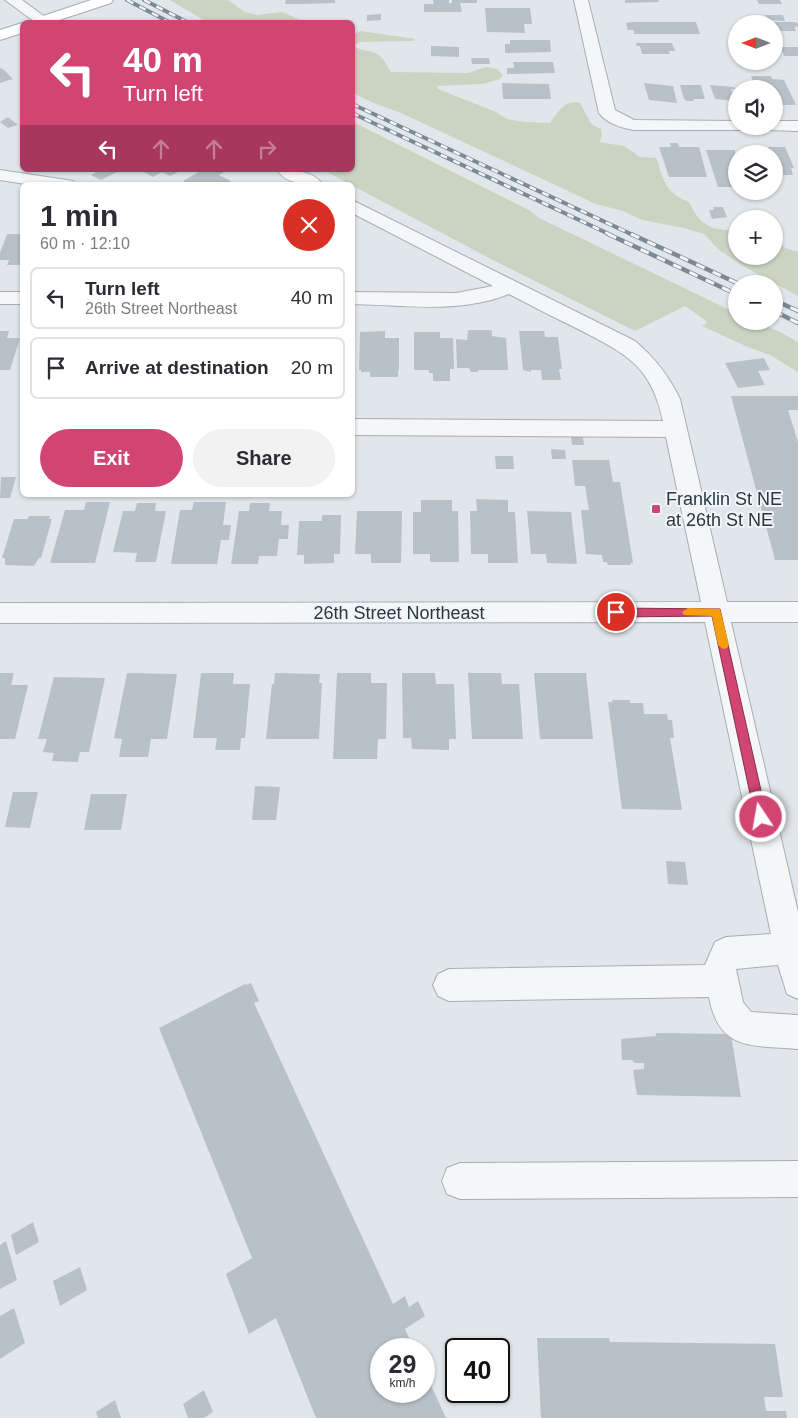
<!DOCTYPE html>
<meta charset="utf-8">
<style>
body{margin:0;font-family:Arial,sans-serif;background:#f2f2f3;color:#2b2b33;height:100vh;display:flex;flex-direction:column;font-size:19px;white-space:nowrap}
*{box-sizing:border-box;margin:0}
p{font-size:16px;color:#7c7c81}
.icon{flex:none;width:28px;height:28px;fill:none;stroke:currentColor;stroke-width:2;stroke-linecap:round;stroke-linejoin:round}
.map{position:relative;flex:1;overflow:hidden}
.drawer{position:absolute;left:20px;top:182px;width:335px;height:315px;display:flex;flex-direction:column;background:#fff;border-radius:8px;box-shadow:0 1px 4px #0004}
.drawer>*{flex:none}
.hud{position:absolute;left:20px;top:20px;width:335px;height:152px;border-radius:8px;box-shadow:0 1px 4px #0004;background:#d14573;color:#fff;overflow:hidden}
.needle{width:32px;rotate:270deg}
.controls{position:absolute;left:728px;top:15px;display:grid;gap:10px}
.controls a{display:grid;place-items:center;width:55px;height:55px;border-radius:50%;background:#fff;box-shadow:0 1px 4px #0004;font-size:25px}
.speed{position:absolute;left:370px;top:1338px;display:flex;gap:10px;font-size:25px;font-weight:700;text-align:center}
.speed>*{display:grid;place-content:center;width:65px;height:65px;border-radius:50%;background:#fff;box-shadow:0 1px 4px #0004;line-height:1}
.speed small{font-size:12px;font-weight:400}
.speed .limit{border:2px solid #111;border-radius:8px;background:#fff;color:#111}
.pin{position:absolute;display:grid;place-items:center;width:42px;height:42px;color:#fff;margin:-21px;border:2px solid #fff;border-radius:50%;box-shadow:0 1px 5px #0007}
.me{position:absolute;width:55px;margin:-28px;rotate:348deg;stroke-linejoin:round;filter:drop-shadow(0 0 4px #0008)}
.turn{display:flex;align-items:center;gap:18px;height:105px;padding:0 20px;font-size:22px}
.turn .icon{width:65px;height:65px;stroke-width:2.5}
.turn b{display:block;font-size:35px;line-height:42px}
.lanes{display:flex;align-items:center;height:48px;padding:0 20px;background:#0003;justify-content:center;gap:25px;direction:ltr}
.lanes .off{opacity:.35}
.round{display:grid;place-items:center;flex:none;width:52px;height:52px;border-radius:26px;background:#f2f2f3}
.overview{display:flex;align-items:center;justify-content:space-between;height:85px;padding:0 20px}
h1{font-size:30px;font-weight:700;line-height:38px}
.primary-button{display:flex;gap:10px;margin-top:auto;padding:10px 20px}
.primary-button a{flex:1;height:58px;border-radius:30px;background:#d14573;color:#fff;font-size:20px;font-weight:700;line-height:58px;text-align:center}
.primary-button a+a{background:#f2f2f3;color:#2b2b33}
ul{padding:0;list-style:none}
li{display:flex;align-items:center;gap:15px;height:62px;margin:0 10px 8px;padding:0 10px;border:2px solid #e1e1e2;border-radius:8px}
li div{flex:1}
li b{display:block;font-size:19px}
li em{font-style:normal}
.map>svg:first-child{display:block}
.green{fill:#cad4c2}
.building{fill:#b8c1c7}
.lines{fill:none;stroke-linecap:round;stroke-linejoin:round}
.minor-casing{stroke:#a6aeb4;stroke-width:2}
.major-casing{stroke:#a0adb6;stroke-width:2}
.minor{fill:#f4f6f8;fill-rule:evenodd}
.major{fill:#fff;fill-rule:evenodd}
.rail-far1-casing{stroke:#7a8994;stroke-width:4}
.rail-casing{stroke:#7a8994;stroke-width:4.5}
.rail-far1{stroke:#f1f5f7;stroke-width:2.5;stroke-dasharray:7;stroke-linecap:butt}
.rail{stroke:#f1f5f7;stroke-width:3;stroke-dasharray:9;stroke-linecap:butt}
.route{fill:#d14573;stroke:#882d4b}
.slow{fill:#f59e0b}
.poi-dot{fill:#d14573;stroke:#f1f5f7;stroke-width:2}
.labels{text-anchor:middle;stroke-width:4;stroke-linejoin:round;paint-order:stroke}
.poi-label{font-size:18px;fill:#293742;stroke:#f1f5f7;text-anchor:start}
.street-label{font-size:18px;fill:#293742;stroke:#f1f5f7}
</style>
<div class="map">
<svg width="798" height="1418" viewBox="0 0 798 1418">
<rect width="100%" height="100%" fill="#e1e6ea"/>
<g class="green">
<polygon points="170,0 228,0 245,12 257,15 282,12 305,22 207,22"/>
<path d="M361,31l54,8 -3,2 -53,1 -5,4c7,6 15,3 23,8 8,5 9,11 14,18l77,1 18,-6 11,2 6,6 -3,4 -17,5 -46,2 1,3 58,23 11,7 18,3 25,1c8,-11 15,-24 30,-20l11,21 10,5 1,8 -3,5 25,4 16,11 16,1c8,22 9,35 33,44 11,23 21,29 47,28v26h38v-18c7,9 13,11 24,14v44l-55,-30 -24,-16 -15,-16 -20,-6 -42,-8 -19,-9 -27,-7 -195,-91 -25,-9 -23,-11v-59z"/>
<polygon points="353,122 529,210 539,218 736,313 736,321 754,321 780,332 798,342 798,372 770,355 748,347 702,326 707,323 705,320 685,306 635,331 491,259 323,170 352,170"/>
</g>
<g class="building">
<polygon points="286,0 335,0 335,3 302,4 285,4"/>
<polygon points="433,0 449,0 449,3 452,3 452,0 477,0 477,3 460,3 462,12 424,12 424,4 434,4"/>
<polygon points="625,0 658,0 659,2 625,3"/>
<polygon points="757,0 780,0 782,4 759,4"/>
<polygon points="485,8 530,8 532,24 524,24 525,33 487,32"/>
<polygon points="381,14 381,20 367,21 367,15"/>
<polygon points="765,15 783,15 785,21 768,20"/>
<polygon points="631,22 696,22 700,34 634,34 634,30 628,30 626,23"/>
<polygon points="767,22 792,22 798,23 798,27 794,27 796,31 774,31 774,24 768,24"/>
<polygon points="510,40 550,40 551,52 505,53 505,44 510,44"/>
<polygon points="636,43 672,43 675,51 669,51 670,54 642,54 640,46 637,46"/>
<polygon points="431,46 459,47 459,57 431,56"/>
<polygon points="781,47 798,47 798,56 784,56"/>
<polygon points="471,58 489,58 490,64 472,64"/>
<polygon points="513,62 553,62 555,73 507,74 507,68 514,68"/>
<polygon points="0,68 3,69 13,79 0,83"/>
<polygon points="751,76 771,76 772,79 784,80 796,105 782,105 779,103 780,105 774,105 774,89 756,89"/>
<polygon points="502,83 549,84 551,99 503,99"/>
<polygon points="644,83 673,86 677,103 649,100"/>
<polygon points="680,85 701,85 705,99 693,99 694,101 687,101 684,99"/>
<polygon points="710,85 734,87 735,89 731,89 736,101 715,99"/>
<polygon points="8,117 18,125 8,128 0,122"/>
<polygon points="670,143 678,143 679,147 699,147 707,177 669,177 659,147 671,147"/>
<polygon points="768,147 785,147 794,168 791,168 793,175 777,175 774,166 774,154 769,154"/>
<polygon points="706,150 735,150 736,187 718,187"/>
<polygon points="100,170 121,170 101,180 91,175"/>
<polygon points="144,170 182,170 170,176 162,172 153,177 142,171"/>
<polygon points="202,170 226,171 219,175 231,181 228,183 232,185 191,185 183,181"/>
<polygon points="713,207 723,207 727,217 712,219 709,210 714,210"/>
<polygon points="7,234 22,234 22,265 7,265 9,260 0,260 0,253"/>
<polygon points="468,330 490,330 492,331 492,336 506,338 508,370 478,370 478,372 471,372 469,368 457,368 456,339 467,340"/>
<polygon points="0,331 9,331 7,338 20,338 10,370 0,370"/>
<polygon points="385,331 385,338 399,338 399,370 398,370 398,377 370,377 370,372 361,372 361,370 359,370 360,332"/>
<polygon points="519,331 544,331 545,337 558,337 562,369 559,369 561,380 542,380 541,370 531,370 531,372 523,370"/>
<polygon points="414,332 440,332 440,338 453,338 454,369 450,369 450,381 433,381 433,373 429,373 429,370 414,370"/>
<polygon points="764,358 770,370 758,371 765,385 738,388 725,363"/>
<polygon points="731,396 798,396 798,410 788,410 798,442 798,560 775,560"/>
<polygon points="571,437 583,437 584,445 572,445"/>
<polygon points="551,449 565,450 566,459 552,459"/>
<polygon points="495,456 513,456 514,469 496,469"/>
<polygon points="572,460 609,460 613,482 620,482 633,563 631,563 630,565 608,565 607,562 603,562 602,555 586,554 581,510 589,510 585,486 575,486"/>
<polygon points="1,477 16,477 10,498 0,498"/>
<polygon points="476,499 508,500 508,512 515,512 518,563 488,563 488,554 471,554 470,511 477,511"/>
<polygon points="421,500 452,500 452,511 458,511 459,562 430,562 430,554 413,554 413,512 421,512"/>
<polygon points="86,502 110,502 95,563 50,563 65,510 84,510"/>
<polygon points="194,502 226,502 223,525 231,525 229,540 221,540 217,564 171,564 180,510 192,510"/>
<polygon points="137,503 156,503 155,511 166,511 156,562 135,562 137,553 113,552 123,511 135,511"/>
<polygon points="250,503 270,503 269,511 282,511 281,525 289,525 288,539 279,539 277,556 259,556 258,564 231,564 239,511 249,511"/>
<polygon points="357,511 402,511 401,563 371,563 371,554 355,554"/>
<polygon points="527,511 571,512 577,564 547,563 546,554 531,554"/>
<polygon points="322,515 341,515 340,554 334,554 334,563 304,564 304,555 297,555 299,521 322,521"/>
<polygon points="29,516 50,516 49,519 52,519 41,558 39,558 34,566 5,565 5,558 2,558 14,519 28,519"/>
<polygon points="0,673 14,673 11,685 28,685 15,739 0,739"/>
<polygon points="127,673 177,674 167,739 151,739 148,757 119,757 122,739 114,738"/>
<polygon points="201,673 234,673 233,684 250,684 245,738 241,738 240,750 215,750 217,738 193,738"/>
<polygon points="275,673 320,674 319,683 322,683 319,739 266,739 272,684 274,684"/>
<polygon points="337,673 371,673 371,683 387,683 386,739 378,739 377,759 333,759"/>
<polygon points="402,673 435,673 436,684 454,684 456,739 449,739 449,750 412,749 411,738 403,738"/>
<polygon points="468,673 501,673 502,684 519,684 523,739 472,739"/>
<polygon points="534,673 586,673 593,739 540,739"/>
<polygon points="54,677 105,678 89,752 80,752 78,762 52,761 54,753 43,752 47,739 38,739"/>
<polygon points="612,700 630,700 630,703 643,703 644,714 667,714 668,720 672,720 674,738 670,738 682,810 622,809 608,702 613,702"/>
<polygon points="255,786 280,787 276,820 252,820"/>
<polygon points="13,792 38,792 30,828 5,827"/>
<polygon points="91,794 127,794 121,830 84,830"/>
<polygon points="666,861 685,862 688,885 668,884"/>
<polygon points="251,983 259,1001 254,1003 393,1304 405,1296 409,1307 418,1301 425,1316 405,1329 414,1349 381,1349 381,1391 424,1391 424,1370 446,1418 316,1418 276,1318 249,1334 226,1274 252,1258 159,1028 245,984 246,985"/>
<polygon points="656,1033 731,1034 741,1097 637,1095 633,1070 644,1069 644,1063 635,1063 632,1060 622,1060 621,1039 656,1036"/>
<polygon points="33,1222 39,1242 16,1255 11,1235"/>
<polygon points="6,1241 17,1280 0,1289 0,1245"/>
<polygon points="80,1267 87,1290 60,1306 53,1281"/>
<polygon points="14,1308 25,1343 0,1359 0,1316"/>
<polygon points="537,1338 609,1338 610,1342 775,1344 783,1397 764,1397 766,1411 786,1411 787,1418 541,1418"/>
<polygon points="204,1390 213,1412 204,1418 188,1418 183,1404"/>
<polygon points="115,1400 121,1418 98,1418 96,1412"/>
</g>
<g class="lines">
<defs>
<g id="minor">
<polygon points="5,0 22,0 52,22 35,22"/>
<path d="M574,0h14l27,110 19,10 102,1v5h8l-2,4h-108c-12,-2 -28,-7 -35,-17z"/>
<polygon points="774,121 798,121 798,131 768,130 766,126 774,126"/>
<polygon points="0,170 67,180 73,181 76,185 31,185 0,180"/>
<path d="M277,170c16,0 36,0 46,15 -16,0 -36,0 -46,-15z"/>
<path d="M352,200l283,141c20,17 34,35 45,58l47,203h71v20h-67l67,290v87l-11,-5 -9,-29 -42,4 7,33 8,10 47,3v34c-45,-4 -79,3 -89,-52l-260,4 -11,-5 -5,-11 5,-11 11,-5 256,-4 10,-23 11,-5 45,-3 -66,-312 -705,1v-20l701,-1 -35,-165 -314,-2v-16l311,2c-12,-56 -37,-67 -85,-92 -23,-11 -46,-23 -69,-35 -48,20 -106,11 -157,10v-12l104,1 37,-7 -141,-73z"/>
<rect x="0" y="292" width="22" height="12"/>
<polygon points="798,1161 798,1197 460,1199 447,1194 442,1181 447,1168 460,1163"/>
</g>
<g id="major">
<polygon points="91,0 113,0 111,3 53,22 31,22 34,19"/>
<polygon points="22,23 22,33 0,40 0,30"/>
</g>
</defs>
<use href="#minor" class="minor-casing"/>
<use href="#major" class="major-casing"/>
<use href="#minor" class="minor"/>
<use href="#major" class="major"/>
<defs>
<g id="rail-far1">
<polyline points="127,0 169,22"/>
<polyline points="144,0 187,22"/>
<polyline points="352,104 633,235"/>
<polyline points="352,113 611,235"/>
</g>
<g id="rail">
<polyline points="608,234 736,294"/>
<polyline points="631,234 739,284"/>
<polyline points="774,300 798,311"/>
<polyline points="774,311 798,323"/>
</g>
</defs>
<use href="#rail-far1" class="rail-far1-casing"/>
<use href="#rail" class="rail-casing"/>
<use href="#rail-far1" class="rail-far1"/>
<use href="#rail" class="rail"/>
</g>
<polygon class="route" points="616,608 720,609 767,817 766,821 761,823 757,821 755,817 712,616 616,617 611,612"/>
<polygon class="slow" points="688,608 720,609 729,645 727,648 723,649 718,645 712,616 684,615 682,612"/>
<rect class="poi-dot" x="651" y="504" width="10" height="10" rx="2.5"/>
<g class="labels">
<g class="poi-label">
<text x="666" y="505">Franklin St NE<tspan x="666" dy="21">at 26th St NE</tspan></text>
</g>
<g class="street-label">
<text x="399" y="619">26th Street Northeast</text>
</g>
</g>
</svg>
<div class="controls">
<a><svg class="needle" viewBox="-14 -14 28 28"><path d="M0-13l5 13h-10z" fill="#e53935"/><path d="M0 13l5-13h-10z" fill="#7c7c81"/></svg></a>
<a><svg class="icon" aria-label="sound" viewBox="0 0 24 24"><path d="M4 9h4l5-4v14l-5-4H4zM17 9q2 3 0 6"/></svg></a>
<a><svg class="icon" aria-label="layers" viewBox="0 0 24 24"><path d="M12 4l9 5-9 5-9-5zM3 14l9 5 9-5"/></svg></a>
<a>+</a>
<a>−</a>
</div>
<div class="speed"><div>29<small>km/h</small></div><div class="limit">40</div></div>
<div class="pin" style="left:616px;top:612px;background:#d93025"><svg class="icon" aria-label="arrive" viewBox="0 0 24 24"><path d="M6 21V4h12l-3 4 3 4H6"/></svg></div>
<svg class="me" style="left:761px;top:817px" viewBox="-20 -20 40 40"><circle r="17" fill="#d14573" stroke="#fff" stroke-width="3"/><path d="M0-11L8 9 0 5-8 9z" fill="#fff"/></svg>
<div class="hud">
<div class="turn"><svg class="icon" aria-label="left" viewBox="0 0 24 24"><path d="M17 20v-9H6M10 6l-5 5 5 5"/></svg><div><b>40 m</b>Turn left</div></div>
<div class="lanes"><svg class="icon" aria-label="left" viewBox="0 0 24 24"><path d="M17 20v-9H6M10 6l-5 5 5 5"/></svg><svg class="icon off" aria-label="ahead" viewBox="0 0 24 24"><path d="M12 20V5M6 11l6-6 6 6"/></svg><svg class="icon off" aria-label="ahead" viewBox="0 0 24 24"><path d="M12 20V5M6 11l6-6 6 6"/></svg><svg class="icon off" aria-label="right" viewBox="0 0 24 24"><path d="M7 20v-9h11M14 6l5 5-5 5"/></svg></div>
</div>
<section class="drawer">
<div class="overview"><div><h1>1 min</h1><p>60 m · 12:10</p></div><a class="round" style="background:#d93025;color:#fff"><svg class="icon" aria-label="close" viewBox="0 0 24 24"><path d="M6 6l12 12M18 6L6 18"/></svg></a></div>
<ul>
<li><svg class="icon" aria-label="left" viewBox="0 0 24 24"><path d="M17 20v-9H6M10 6l-5 5 5 5"/></svg><div><b>Turn left</b><p>26th Street Northeast</p></div><em>40 m</em></li>
<li><svg class="icon" aria-label="arrive" viewBox="0 0 24 24"><path d="M6 21V4h12l-3 4 3 4H6"/></svg><div><b>Arrive at destination</b></div><em>20 m</em></li>
</ul>
<div class="primary-button"><a>Exit</a><a>Share</a></div>
</section>
</div>
